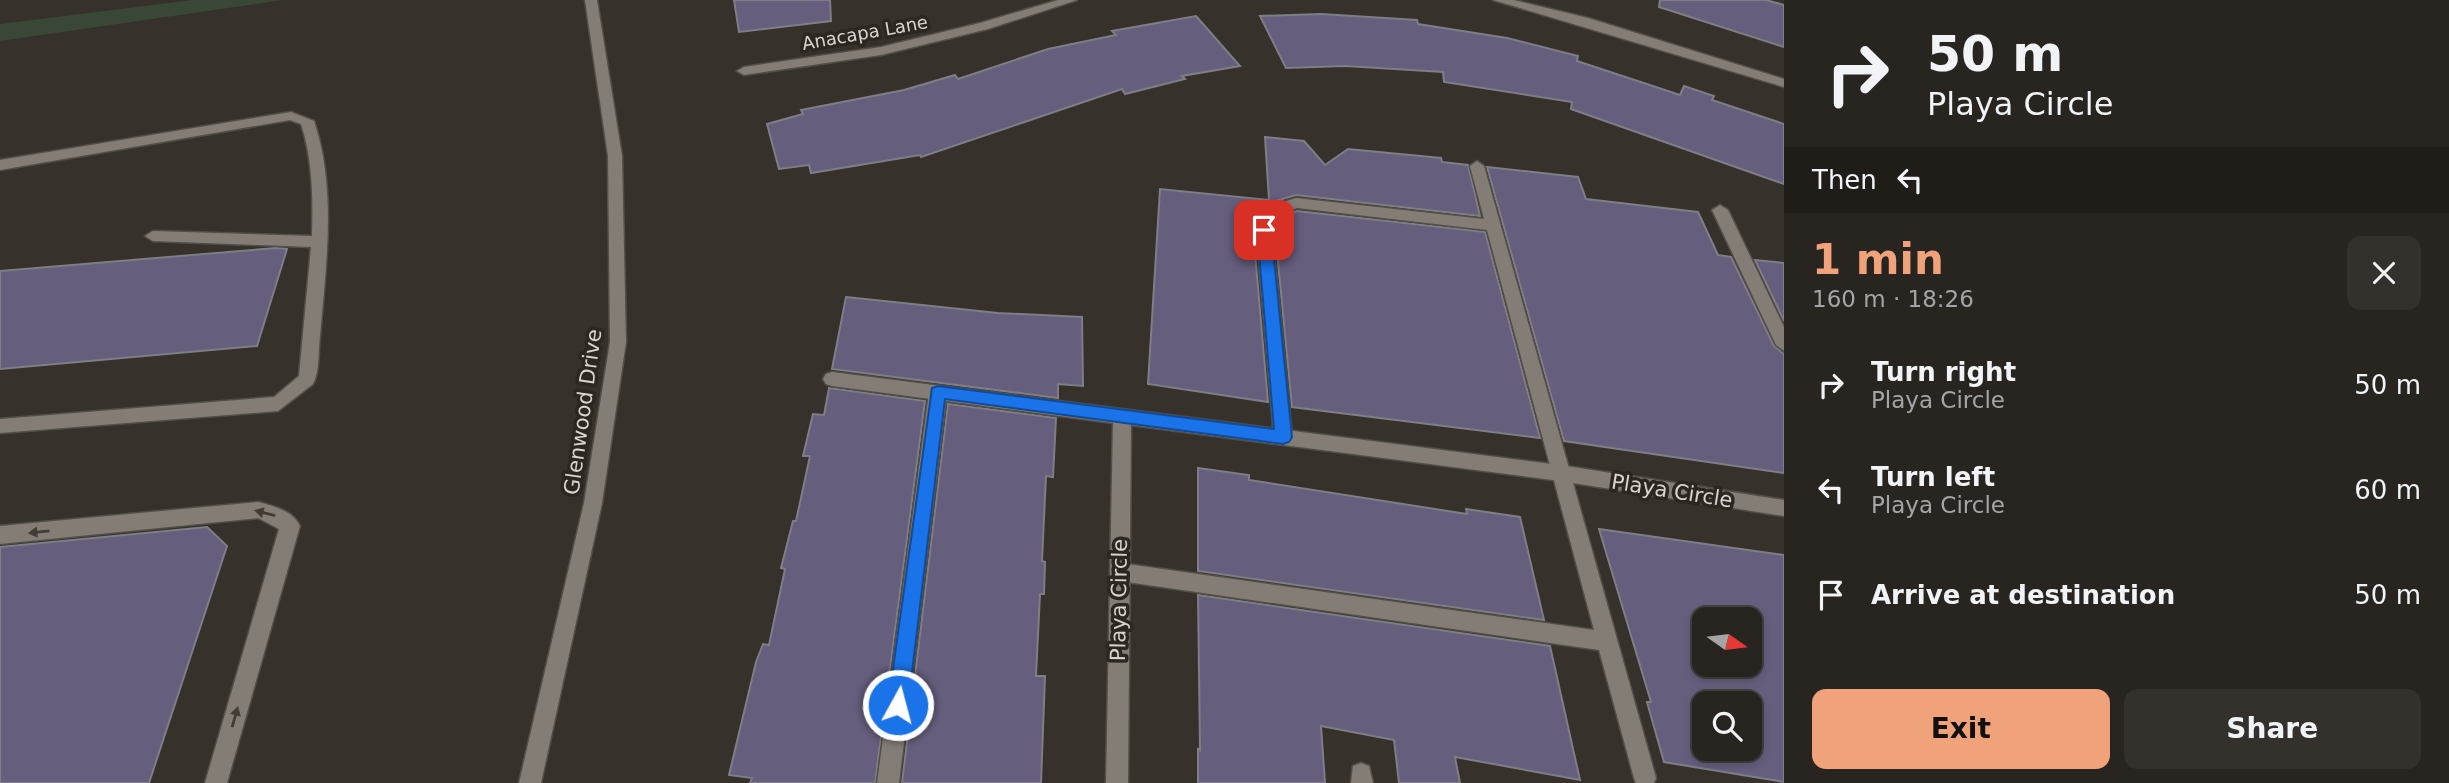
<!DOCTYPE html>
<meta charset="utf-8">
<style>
body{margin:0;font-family:"DejaVu Sans",sans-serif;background:#34312d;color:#f1f3f6;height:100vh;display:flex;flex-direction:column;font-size:26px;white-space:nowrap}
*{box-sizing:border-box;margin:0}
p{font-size:23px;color:#a5a5a5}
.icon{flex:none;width:38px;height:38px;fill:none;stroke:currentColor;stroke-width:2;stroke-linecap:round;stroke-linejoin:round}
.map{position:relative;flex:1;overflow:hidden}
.details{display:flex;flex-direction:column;background:#282520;width:665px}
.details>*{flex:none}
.guide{background:#282520;color:#f1f3f6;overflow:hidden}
.needle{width:46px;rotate:104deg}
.controls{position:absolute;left:1692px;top:607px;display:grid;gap:14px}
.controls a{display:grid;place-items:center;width:70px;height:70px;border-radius:14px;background:#282520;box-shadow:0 4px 10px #0003,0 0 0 2px #44423e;font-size:35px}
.pin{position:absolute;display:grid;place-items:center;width:60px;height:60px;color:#fff;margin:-30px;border-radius:14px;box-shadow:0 4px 10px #0006}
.me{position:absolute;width:77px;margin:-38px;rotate:7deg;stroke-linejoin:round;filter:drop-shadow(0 0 5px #0008)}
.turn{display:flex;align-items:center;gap:24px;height:147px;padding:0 28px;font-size:32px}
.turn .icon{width:91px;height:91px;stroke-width:2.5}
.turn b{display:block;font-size:49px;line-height:60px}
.then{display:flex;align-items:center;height:66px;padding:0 28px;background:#0003;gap:14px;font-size:26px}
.round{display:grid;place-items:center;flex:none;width:74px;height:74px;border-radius:14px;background:#34312d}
.headline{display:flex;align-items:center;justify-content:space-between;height:119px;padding:0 28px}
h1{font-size:42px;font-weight:700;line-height:52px;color:#f0a27a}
.action{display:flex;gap:14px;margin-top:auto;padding:14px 28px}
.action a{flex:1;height:80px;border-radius:14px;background:#f0a27a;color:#111;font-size:28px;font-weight:700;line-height:80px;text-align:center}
.action a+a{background:#34312d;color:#f1f3f6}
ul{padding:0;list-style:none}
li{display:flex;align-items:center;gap:21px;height:105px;padding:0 28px}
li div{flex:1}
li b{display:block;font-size:26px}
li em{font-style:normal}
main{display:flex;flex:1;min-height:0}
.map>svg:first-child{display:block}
.green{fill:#384736}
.building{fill:#665e7d;stroke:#7f7d85;stroke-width:2;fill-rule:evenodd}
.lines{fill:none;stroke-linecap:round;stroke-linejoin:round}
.service-casing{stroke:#524e48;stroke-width:3}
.minor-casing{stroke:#524e48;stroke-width:3}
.secondary-casing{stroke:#524e48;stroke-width:3}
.service{fill:#837d76;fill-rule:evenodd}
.minor{fill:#837d76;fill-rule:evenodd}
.secondary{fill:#837d76;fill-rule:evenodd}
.oneway{fill:#423c36}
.route{fill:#1a73e8;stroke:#114b97;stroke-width:2}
.labels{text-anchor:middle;stroke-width:7;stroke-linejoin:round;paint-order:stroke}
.far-street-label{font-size:18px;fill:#d8d5d1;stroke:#2c2721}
.street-label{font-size:21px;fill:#d8d5d1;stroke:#2c2721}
</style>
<main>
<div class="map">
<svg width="1784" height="783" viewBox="0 0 1784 783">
<rect width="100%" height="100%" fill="#36312b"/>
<polygon class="green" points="193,0 283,0 0,41 0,24"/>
<g class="building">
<polygon points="734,0 830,0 831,21 739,32"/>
<polygon points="1660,0 1766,0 1784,5 1784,47 1659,7"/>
<polygon points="1321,14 1417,20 1418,24 1507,38 1578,56 1577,61 1680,95 1684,86 1714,96 1712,100 1784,124 1784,184 1571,109 1572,102 1444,82 1443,72 1345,66 1286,68 1260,16"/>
<polygon points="1196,16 1240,66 1182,76 1185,79 1125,94 1122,89 921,157 920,155 811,173 809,165 779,169 767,124 803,114 801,110 904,90 955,75 958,79 1048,49 1116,35 1112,31"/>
<polygon points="1265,137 1304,141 1325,165 1348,149 1441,158 1442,162 1468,165 1480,216 1296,195 1269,203 1253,230 1268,402 1148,384 1160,189 1269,200"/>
<polygon points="1487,167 1578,177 1586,199 1698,212 1718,255 1731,257 1774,346 1784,354 1784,473 1564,441"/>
<polygon points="1297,211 1485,232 1540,438 1292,407 1275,231 1283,216"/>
<polygon points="276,248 287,249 257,346 0,369 0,271"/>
<polygon points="1755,260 1784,263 1784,321"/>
<polygon points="846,297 998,313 1082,317 1083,386 1058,384 1058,398 832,369"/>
<polygon points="829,388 925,401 875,783 750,783 752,778 729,775 756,662 763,644 769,645 785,569 781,568 793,521 796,521 810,456 803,456 813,414 824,415"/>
<polygon points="948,404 1056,418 1053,477 1046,476 1042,561 1045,562 1044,594 1040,594 1036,676 1045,676 1041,783 902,783"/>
<polygon points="1198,468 1249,475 1249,480 1467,514 1466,509 1520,517 1544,620 1198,571"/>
<polygon points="207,527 227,546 149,783 0,783 0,547"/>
<path d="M1599,529l185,26v227l-120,-20 -17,-60h4zM1704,620h46v45h-46zM1704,704h46v45h-46z"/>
<polygon points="1198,595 1550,646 1580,780 1455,757 1460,783 1399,783 1394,740 1321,726 1325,783 1198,783 1198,749 1200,750"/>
</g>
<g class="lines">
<defs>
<g id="service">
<path d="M291,112l23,9c23,68 12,144 6,215 -2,14 0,35 -7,48l-35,27 -278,22v-14l274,-22 25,-21 12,-129 -158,-6 -8,-5 8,-5 159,5c1,-38 1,-75 -11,-112l-11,-4 -290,50v-10z"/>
<polygon points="1477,161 1484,166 1656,778 1654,783 1636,783 1634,778 1599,650 1120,581 1113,578 1110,572 1113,566 1120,563 1594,630 1487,230 1297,208 1281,214 1272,230 1292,437 1289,442 1283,444 1277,442 1274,437 1256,230 1270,206 1296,198 1484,219 1470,166"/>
<polygon points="1720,205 1728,210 1784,327 1784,351 1776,345 1712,210"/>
<polygon points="938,385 944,387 947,392 899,783 877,783 929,392 932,387"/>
<path d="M258,502c15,4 34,8 42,24l-73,257h-22l74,-254 -21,-11 -258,26v-18z"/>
<polygon points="1361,763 1369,766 1373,783 1351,783 1353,766"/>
</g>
<g id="minor">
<polygon points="1058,0 1077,0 988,29 881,55 744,75 737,71 744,67 881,47 980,23"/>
<polygon points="1493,0 1514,0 1588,18 1784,79 1784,87"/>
<polygon points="832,372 1560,465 1784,500 1784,516 1560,481 1131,425 1128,783 1106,783 1113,423 832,386 826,384 823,379 826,374"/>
</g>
<polygon id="secondary" points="585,0 597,0 622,156 626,342 602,503 541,783 519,783 584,503 610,342 608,156"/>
</defs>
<use href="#service" class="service-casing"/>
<use href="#minor" class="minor-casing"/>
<use href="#secondary" class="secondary-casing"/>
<use href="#service" class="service"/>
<use href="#minor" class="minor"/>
<use href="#secondary" class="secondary"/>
</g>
<defs><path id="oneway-solid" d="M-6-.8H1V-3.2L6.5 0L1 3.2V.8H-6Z" transform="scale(1.75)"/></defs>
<g class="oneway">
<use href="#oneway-solid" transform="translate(265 513) rotate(-166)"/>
<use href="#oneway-solid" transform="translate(39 532) rotate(174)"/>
<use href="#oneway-solid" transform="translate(235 717) rotate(-74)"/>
</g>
<polygon class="route" points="1264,225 1271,230 1292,437 1289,442 1283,444 945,399 908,705 905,712 898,715 891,712 888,705 932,388 938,386 1274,429 1257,230"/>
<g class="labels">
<g class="far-street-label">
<text transform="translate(865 33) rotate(-10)" y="6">Anacapa Lane</text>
</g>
<g class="street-label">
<text transform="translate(583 412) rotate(-82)" y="7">Glenwood Drive</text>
<text transform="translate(1672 491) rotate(9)" y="7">Playa Circle</text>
<text transform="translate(1119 600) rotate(-89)" y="7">Playa Circle</text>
</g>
</g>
</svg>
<div class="controls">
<a><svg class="needle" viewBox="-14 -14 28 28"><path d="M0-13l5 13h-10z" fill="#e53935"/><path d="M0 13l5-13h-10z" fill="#a5a5a5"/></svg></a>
<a><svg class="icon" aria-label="search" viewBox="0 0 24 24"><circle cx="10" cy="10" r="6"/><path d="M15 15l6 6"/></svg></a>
</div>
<div class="pin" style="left:1264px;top:230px;background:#d93025"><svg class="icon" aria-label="arrive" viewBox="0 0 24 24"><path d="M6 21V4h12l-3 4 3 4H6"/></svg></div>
<svg class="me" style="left:898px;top:705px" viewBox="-20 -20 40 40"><circle r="17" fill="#1a73e8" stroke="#fff" stroke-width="3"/><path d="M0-11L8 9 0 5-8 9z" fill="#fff"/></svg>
</div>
<section class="details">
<div class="guide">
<div class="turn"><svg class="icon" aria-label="right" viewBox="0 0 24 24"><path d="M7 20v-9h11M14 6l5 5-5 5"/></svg><div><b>50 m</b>Playa Circle</div></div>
<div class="then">Then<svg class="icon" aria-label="left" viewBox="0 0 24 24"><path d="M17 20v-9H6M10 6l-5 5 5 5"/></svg></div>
</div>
<div class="headline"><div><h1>1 min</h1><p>160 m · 18:26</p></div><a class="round"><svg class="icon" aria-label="close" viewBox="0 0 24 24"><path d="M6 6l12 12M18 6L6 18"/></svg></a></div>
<ul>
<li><svg class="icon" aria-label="right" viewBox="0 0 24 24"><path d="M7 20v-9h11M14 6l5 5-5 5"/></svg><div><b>Turn right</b><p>Playa Circle</p></div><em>50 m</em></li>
<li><svg class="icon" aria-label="left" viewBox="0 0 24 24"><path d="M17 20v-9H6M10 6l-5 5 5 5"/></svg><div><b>Turn left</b><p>Playa Circle</p></div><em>60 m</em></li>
<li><svg class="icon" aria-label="arrive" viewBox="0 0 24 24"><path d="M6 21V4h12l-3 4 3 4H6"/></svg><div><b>Arrive at destination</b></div><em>50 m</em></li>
</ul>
<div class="action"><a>Exit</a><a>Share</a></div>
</section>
</main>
